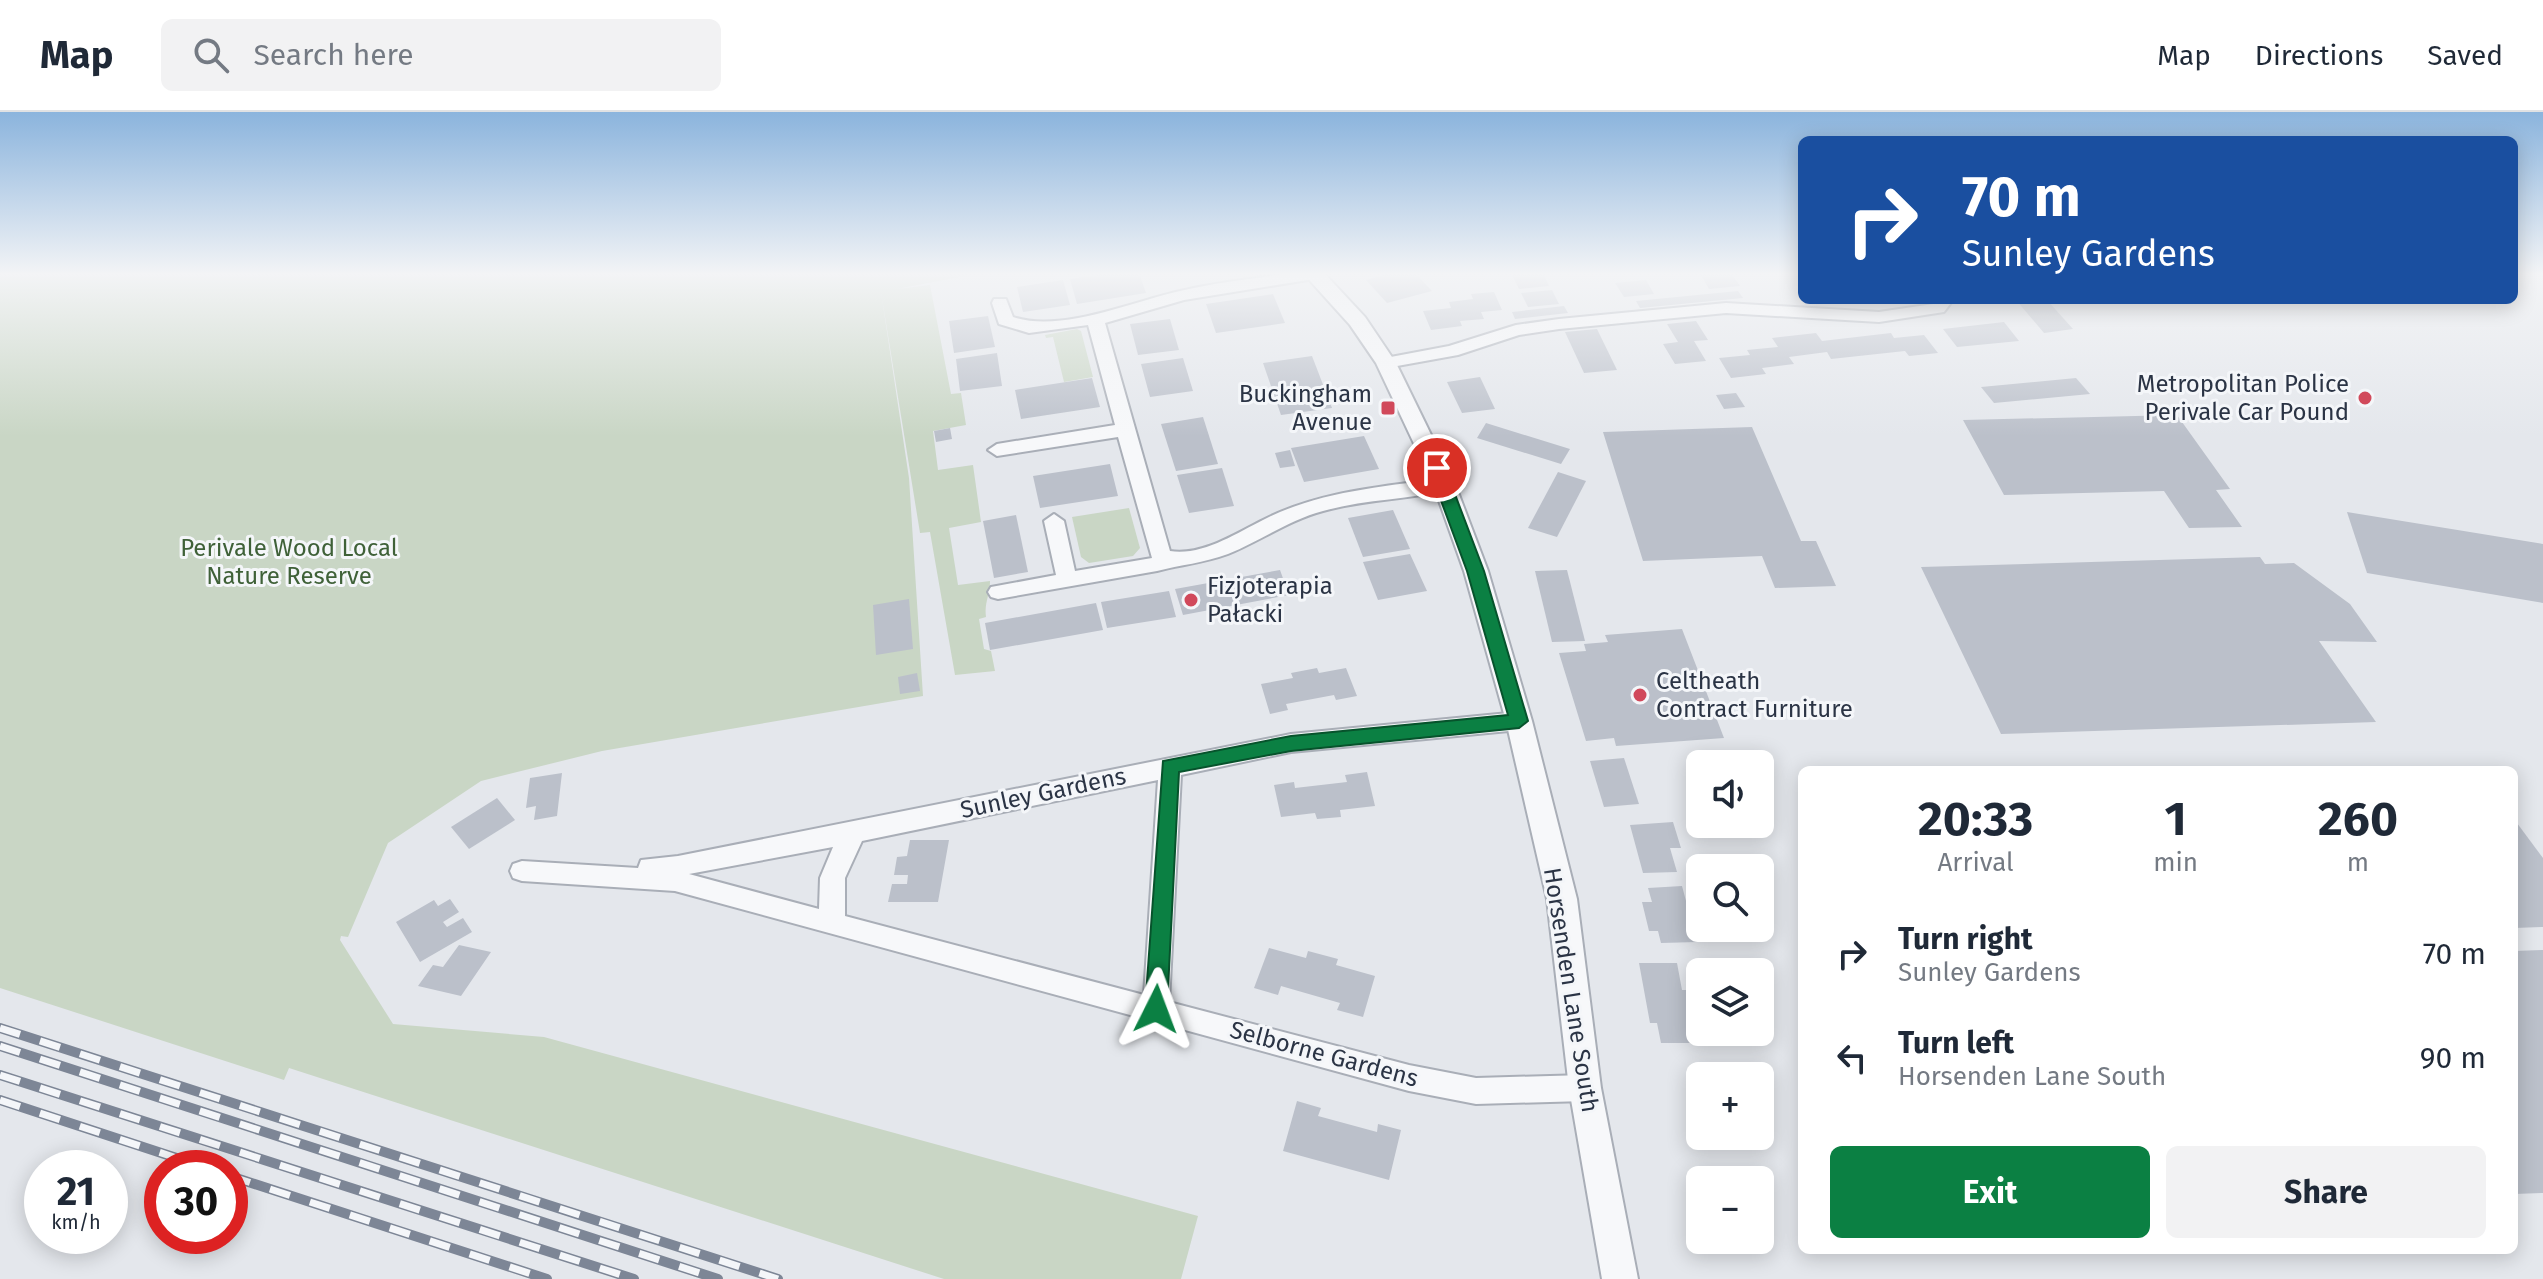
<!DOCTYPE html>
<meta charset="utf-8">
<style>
body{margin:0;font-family:"Fira Sans",sans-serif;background:#f2f2f3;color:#1f2937;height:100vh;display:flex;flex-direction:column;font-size:30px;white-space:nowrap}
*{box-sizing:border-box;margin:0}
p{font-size:26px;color:#747a83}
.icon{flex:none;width:44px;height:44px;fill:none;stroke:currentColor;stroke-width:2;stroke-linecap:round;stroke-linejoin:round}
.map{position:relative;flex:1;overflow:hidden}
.sheet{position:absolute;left:1798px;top:654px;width:720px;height:488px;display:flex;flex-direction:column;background:#fff;border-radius:12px;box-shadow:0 4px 20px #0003}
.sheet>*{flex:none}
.banner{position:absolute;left:1798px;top:24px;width:720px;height:168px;border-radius:12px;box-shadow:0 4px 20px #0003;background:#1a4fa0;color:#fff;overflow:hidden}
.controls{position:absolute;left:1686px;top:638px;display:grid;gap:16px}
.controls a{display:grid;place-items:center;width:88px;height:88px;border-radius:12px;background:#fff;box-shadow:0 4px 20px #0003;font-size:40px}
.speed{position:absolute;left:24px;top:1038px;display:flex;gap:16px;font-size:40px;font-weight:700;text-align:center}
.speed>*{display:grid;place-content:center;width:104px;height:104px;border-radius:50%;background:#fff;box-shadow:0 4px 20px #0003;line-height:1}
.speed small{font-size:20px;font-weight:400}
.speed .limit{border:12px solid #d22;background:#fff;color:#111}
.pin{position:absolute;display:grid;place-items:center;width:68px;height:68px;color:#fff;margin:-34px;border:4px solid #fff;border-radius:50%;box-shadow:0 2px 8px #0007}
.me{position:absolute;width:88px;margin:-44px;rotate:3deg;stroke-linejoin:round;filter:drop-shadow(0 0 6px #0008)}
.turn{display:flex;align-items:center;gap:28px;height:168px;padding:0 32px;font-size:36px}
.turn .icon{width:104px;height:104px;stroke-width:2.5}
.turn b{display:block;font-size:56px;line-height:68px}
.eta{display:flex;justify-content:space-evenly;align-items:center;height:136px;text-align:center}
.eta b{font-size:48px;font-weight:700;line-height:56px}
.button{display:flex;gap:16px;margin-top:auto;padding:16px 32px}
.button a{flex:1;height:92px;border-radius:12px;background:#0b8043;color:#fff;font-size:32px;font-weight:700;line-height:92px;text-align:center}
.button a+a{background:#f2f2f3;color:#1f2937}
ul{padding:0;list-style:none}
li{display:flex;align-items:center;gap:24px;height:104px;padding:0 32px}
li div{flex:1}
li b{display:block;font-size:30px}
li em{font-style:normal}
header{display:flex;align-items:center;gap:48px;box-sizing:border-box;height:112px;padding:0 40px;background:#fff;border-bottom:2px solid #e0e1e3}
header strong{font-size:38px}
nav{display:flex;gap:44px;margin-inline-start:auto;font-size:28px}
.search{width:560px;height:72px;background:#f2f2f3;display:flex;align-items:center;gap:20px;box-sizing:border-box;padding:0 28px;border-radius:12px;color:#747a83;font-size:30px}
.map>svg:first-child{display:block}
.green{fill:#c9d6c5}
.building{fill:#bbc0ca}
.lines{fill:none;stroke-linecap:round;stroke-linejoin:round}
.minor-casing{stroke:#a9aeb7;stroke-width:4}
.tertiary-casing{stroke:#a9aeb7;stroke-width:4}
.minor{fill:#f7f8fa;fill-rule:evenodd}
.tertiary{fill:#f7f8fa;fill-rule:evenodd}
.rail-casing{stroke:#7d8696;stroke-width:10}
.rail{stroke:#f4f6f9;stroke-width:7;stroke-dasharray:21;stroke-linecap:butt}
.route{fill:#0b8043;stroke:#07532c;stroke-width:2}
.poi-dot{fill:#d1495b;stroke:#f4f6f9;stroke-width:3}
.labels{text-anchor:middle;stroke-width:6;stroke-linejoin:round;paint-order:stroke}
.poi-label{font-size:24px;fill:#2b3445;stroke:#f4f6f9;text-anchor:end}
.park-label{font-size:24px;fill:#3f6138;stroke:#f4f6f9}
.street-label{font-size:24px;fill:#2b3445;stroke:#f4f6f9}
</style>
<header>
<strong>Map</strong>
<div class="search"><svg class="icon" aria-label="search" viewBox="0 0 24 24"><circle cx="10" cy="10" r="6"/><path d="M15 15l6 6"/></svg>Search here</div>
<nav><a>Map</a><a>Directions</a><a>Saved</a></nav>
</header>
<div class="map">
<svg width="2543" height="1167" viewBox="0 0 2543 1167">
<rect width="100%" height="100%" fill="#e4e7ec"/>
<g class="green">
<path d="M0,161h980l-83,16 33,-4 21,109 10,-1 5,32 -33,6 5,39 35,-5 8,57 -32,6 9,57 32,-4c0,14 -6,22 -4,36l-7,2 5,30 7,2 4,20 -40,4 -25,-143 -10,1 -39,-241 28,186 14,218 -321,55 -121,30 -93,62 -40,94 -7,-1 -1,4 53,84 151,13 654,179 -17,63h-237l-655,-211 -5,12 -284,-92z"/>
<polygon points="1077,217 1081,219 1093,265 1064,270 1053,225 1046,226 1045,223"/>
<polygon points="1129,396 1140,436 1133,444 1089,451 1081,445 1072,405"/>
</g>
<g class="building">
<polygon points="1112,161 1139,161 1146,181 1077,192 1070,167"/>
<polygon points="1391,161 1415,161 1432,179 1387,191 1366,168"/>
<polygon points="1511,161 1543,161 1549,174 1519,177"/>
<polygon points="1721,161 1731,161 1740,174 1709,177 1701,163"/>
<polygon points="1063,168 1070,193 1023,200 1017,175"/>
<polygon points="1646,168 1654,182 1624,185 1615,171"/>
<polygon points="1552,178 1559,192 1528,195 1521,181"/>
<polygon points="1738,179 1743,186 1640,196 1636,189"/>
<polygon points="1494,180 1502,198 1481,200 1484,207 1460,209 1462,214 1431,218 1423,199 1451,196 1449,190 1473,187 1471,182"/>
<polygon points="1273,182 1285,211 1216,221 1206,192"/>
<polygon points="2016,188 2047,188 2073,217 2044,221"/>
<polygon points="1564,194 1568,201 1515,207 1512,200"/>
<polygon points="988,204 995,235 954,241 949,209"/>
<polygon points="1170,207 1179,238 1138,243 1130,212"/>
<polygon points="1696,209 1708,228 1694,229 1706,249 1675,252 1663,232 1678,230 1667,212"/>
<polygon points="2004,210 2019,229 1957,235 1943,217"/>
<polygon points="1597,217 1617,258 1584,261 1565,220"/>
<polygon points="1816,221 1822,229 1891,221 1894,226 1924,223 1938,241 1909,244 1905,239 1831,247 1827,240 1789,245 1794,252 1762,256 1766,262 1731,266 1719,246 1750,243 1747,238 1778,235 1772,226"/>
<polygon points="997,241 1002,274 960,279 956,247"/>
<polygon points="1312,244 1332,296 1281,303 1263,251"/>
<polygon points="1183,246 1193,279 1150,285 1141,252"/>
<polygon points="1480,265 1495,297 1462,301 1447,270"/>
<polygon points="1092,266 1100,295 1021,307 1015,278"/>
<polygon points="2076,266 2090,282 1994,291 1981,275"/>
<polygon points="1736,281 1745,295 1724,297 1716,283"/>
<polygon points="2177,303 2230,377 2216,378 2242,415 2189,416 2164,379 2004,383 1963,308"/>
<polygon points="1203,305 1218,352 1176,359 1161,312"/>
<polygon points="1486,311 1570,337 1561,352 1477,326"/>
<polygon points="1752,315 1801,429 1816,429 1836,474 1775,476 1762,444 1643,449 1603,320"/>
<polygon points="950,316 952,327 936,330 934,319"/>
<polygon points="1364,324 1379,357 1304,370 1291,336"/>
<polygon points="1290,338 1295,354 1280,356 1275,341"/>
<polygon points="1110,352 1118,384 1040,396 1033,364"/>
<polygon points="1222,356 1234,394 1189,401 1177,363"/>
<polygon points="1558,360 1586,369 1557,425 1528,416"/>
<polygon points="1393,398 1410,437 1363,445 1348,406"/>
<polygon points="2347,400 2543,432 2543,491 2367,461"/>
<polygon points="1016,403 1028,460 994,466 983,409"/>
<polygon points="1410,442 1427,479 1378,488 1363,450"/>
<polygon points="2260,445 2265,452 2294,451 2350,492 2377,530 2319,529 2376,610 2001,622 1921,455"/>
<polygon points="1280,458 1289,483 1183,503 1175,477"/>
<polygon points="1567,458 1585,529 1552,530 1535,459"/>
<polygon points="1169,479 1176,505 1107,516 1101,490"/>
<polygon points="909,487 913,537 876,543 873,493"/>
<polygon points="1096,491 1103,518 990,538 985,511"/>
<polygon points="1682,517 1724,626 1616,634 1614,626 1586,629 1559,541 1586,539 1584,532 1608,530 1605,523"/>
<polygon points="1317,556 1319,561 1346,556 1357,584 1336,588 1334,583 1286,592 1288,598 1270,602 1261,572 1293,566 1291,561"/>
<polygon points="917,561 920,579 900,582 898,565"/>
<polygon points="1624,646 1639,692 1604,695 1590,649"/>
<polygon points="1367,660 1375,694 1340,698 1341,705 1317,707 1315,701 1281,705 1274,673 1294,670 1295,676 1347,670 1345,663"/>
<polygon points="562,661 557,704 534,708 536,694 526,696 530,666"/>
<polygon points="497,686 515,708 469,737 451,715"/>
<polygon points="2514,707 2543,746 2543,815 2514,816"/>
<polygon points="1673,710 1681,736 1670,736 1677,760 1643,761 1630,713"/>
<polygon points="910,728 949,728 938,790 888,790 892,772 907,772 908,763 894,763 897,745 907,744"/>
<polygon points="1682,774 1697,830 1661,831 1658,819 1649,819 1642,790 1652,790 1648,776"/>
<polygon points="450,787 459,800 443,810 447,815 463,806 472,820 420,850 396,810 434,788 438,794"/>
<polygon points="459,833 491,840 461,884 418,874 433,853 443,855"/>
<polygon points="1269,836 1306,846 1308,839 1338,847 1336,853 1375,864 1363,905 1337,898 1340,891 1281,874 1278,883 1254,876"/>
<polygon points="2543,838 2543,1081 2514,1082 2514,839"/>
<polygon points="1639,851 1677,851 1682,878 1697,878 1700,920 1705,920 1708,931 1661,931 1657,911 1650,911"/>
<polygon points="1297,989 1321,996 1318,1004 1377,1020 1378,1012 1401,1018 1389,1068 1283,1039"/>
</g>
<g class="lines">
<defs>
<g id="minor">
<path d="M1289,161l33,1 -8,5 -130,21 -79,23 65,228c32,5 65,-17 93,-31 56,-29 120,-33 181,-42l10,6 -3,5c-42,11 -86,10 -128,22 -34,9 -63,30 -95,43 -24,9 -48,11 -71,17l-159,28 -7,-2 -3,-5 3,-5 65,-12 -12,-54 10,-7 10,7 11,50 77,-13 -34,-121 -121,19 -9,-6 9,-6 118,-19 -27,-100 -59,8 -30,-9 -7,-21 2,-4h12l7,18c48,16 118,-15 167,-26 36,-9 73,-12 109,-18z"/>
<polygon points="1936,188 1953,188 1944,200 1879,210 1726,201 1559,217 1519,223 1458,243 1386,256 1377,251 1380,247 1449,234 1516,213 1559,207 1726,191 1879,200 1933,192"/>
<path d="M1519,600l8,3 3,6 -3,6 -8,3 -228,22 -110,23 -12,227 240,63 67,13 109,-3 10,4 4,9 -4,9 -10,4 -109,3 -67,-13 -734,-200 -153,-10 -9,-3 -3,-7 3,-7 9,-3 116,7 3,-8 37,-4 613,-122zM1158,668l-14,215 -299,-79v-38l17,-37zM833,735l-13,31 -1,31 -130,-35z"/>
</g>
<polygon id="tertiary" points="1303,161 1324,161 1365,205 1396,251 1455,372 1488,459 1532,609 1577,787 1601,976 1638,1167 1602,1167 1569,976 1547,787 1506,609 1464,459 1433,372 1376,251 1350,213"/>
</defs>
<use href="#minor" class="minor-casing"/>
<use href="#tertiary" class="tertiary-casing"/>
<use href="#minor" class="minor"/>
<use href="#tertiary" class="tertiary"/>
<defs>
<g id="rail">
<polyline points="0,916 778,1167"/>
<polyline points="0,934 718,1167"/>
<polyline points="0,963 634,1167"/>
<polyline points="0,988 207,1056"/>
<polyline points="230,1064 547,1167"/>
</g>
</defs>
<use href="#rail" class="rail-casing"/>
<use href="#rail" class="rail"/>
</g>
<linearGradient id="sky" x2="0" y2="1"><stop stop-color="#8bb4dd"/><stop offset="0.5" stop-color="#f3f4f6"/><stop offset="1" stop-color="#f3f4f6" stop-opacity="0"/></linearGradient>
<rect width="2543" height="324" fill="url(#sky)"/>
<polygon class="route" points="1437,351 1445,356 1484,459 1528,609 1519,616 1291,639 1179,660 1167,897 1163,904 1156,907 1148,904 1145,897 1163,649 1291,624 1508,603 1467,459 1429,356"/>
<g class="poi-dot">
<circle cx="2365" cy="286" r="8"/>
<rect x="1380" y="288" width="16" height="16" rx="4"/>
<circle cx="1191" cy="488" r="8"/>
<circle cx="1640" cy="583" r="8"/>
</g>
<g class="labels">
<g class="poi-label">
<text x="2349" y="280">Metropolitan Police<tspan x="2349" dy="28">Perivale Car Pound</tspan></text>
<text x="1372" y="290">Buckingham<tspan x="1372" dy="28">Avenue</tspan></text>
<text x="1207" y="482" text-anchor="start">Fizjoterapia<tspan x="1207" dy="28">Pałacki</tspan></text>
<text x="1656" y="577" text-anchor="start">Celtheath<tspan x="1656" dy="28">Contract Furniture</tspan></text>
</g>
<g class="park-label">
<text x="289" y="444">Perivale Wood Local<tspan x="289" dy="28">Nature Reserve</tspan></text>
</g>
<g class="street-label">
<text transform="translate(1043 681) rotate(-12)" y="8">Sunley Gardens</text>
<text transform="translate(1571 878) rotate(81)" y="8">Horsenden Lane South</text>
<text transform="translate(1324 942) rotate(15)" y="8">Selborne Gardens</text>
</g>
</g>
</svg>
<div class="controls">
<a><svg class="icon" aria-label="sound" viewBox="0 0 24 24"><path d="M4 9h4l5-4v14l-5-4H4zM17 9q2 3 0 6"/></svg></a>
<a><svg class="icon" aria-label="search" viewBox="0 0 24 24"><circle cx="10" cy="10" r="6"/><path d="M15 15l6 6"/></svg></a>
<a><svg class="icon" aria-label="layers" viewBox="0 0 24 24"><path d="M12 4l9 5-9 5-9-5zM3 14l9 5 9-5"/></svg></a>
<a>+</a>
<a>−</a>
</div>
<div class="speed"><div>21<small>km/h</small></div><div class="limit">30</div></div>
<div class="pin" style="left:1437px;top:356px;background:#d93025"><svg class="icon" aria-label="arrive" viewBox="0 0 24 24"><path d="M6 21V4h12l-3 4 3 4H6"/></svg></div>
<svg class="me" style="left:1156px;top:897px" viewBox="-20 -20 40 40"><path d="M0-17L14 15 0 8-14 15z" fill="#0b8043" stroke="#fff" stroke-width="4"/></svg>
<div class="banner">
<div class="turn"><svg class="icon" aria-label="right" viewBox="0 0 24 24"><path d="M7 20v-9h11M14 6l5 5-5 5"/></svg><div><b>70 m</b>Sunley Gardens</div></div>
</div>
<section class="sheet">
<div class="eta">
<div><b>20:33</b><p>Arrival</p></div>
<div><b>1</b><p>min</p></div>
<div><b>260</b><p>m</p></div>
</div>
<ul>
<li><svg class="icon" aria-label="right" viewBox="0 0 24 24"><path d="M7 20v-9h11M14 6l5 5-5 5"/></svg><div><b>Turn right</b><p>Sunley Gardens</p></div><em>70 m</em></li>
<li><svg class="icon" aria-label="left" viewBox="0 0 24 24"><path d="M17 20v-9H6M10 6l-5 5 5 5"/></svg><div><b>Turn left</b><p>Horsenden Lane South</p></div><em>90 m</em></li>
</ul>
<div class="button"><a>Exit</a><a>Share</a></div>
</section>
</div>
